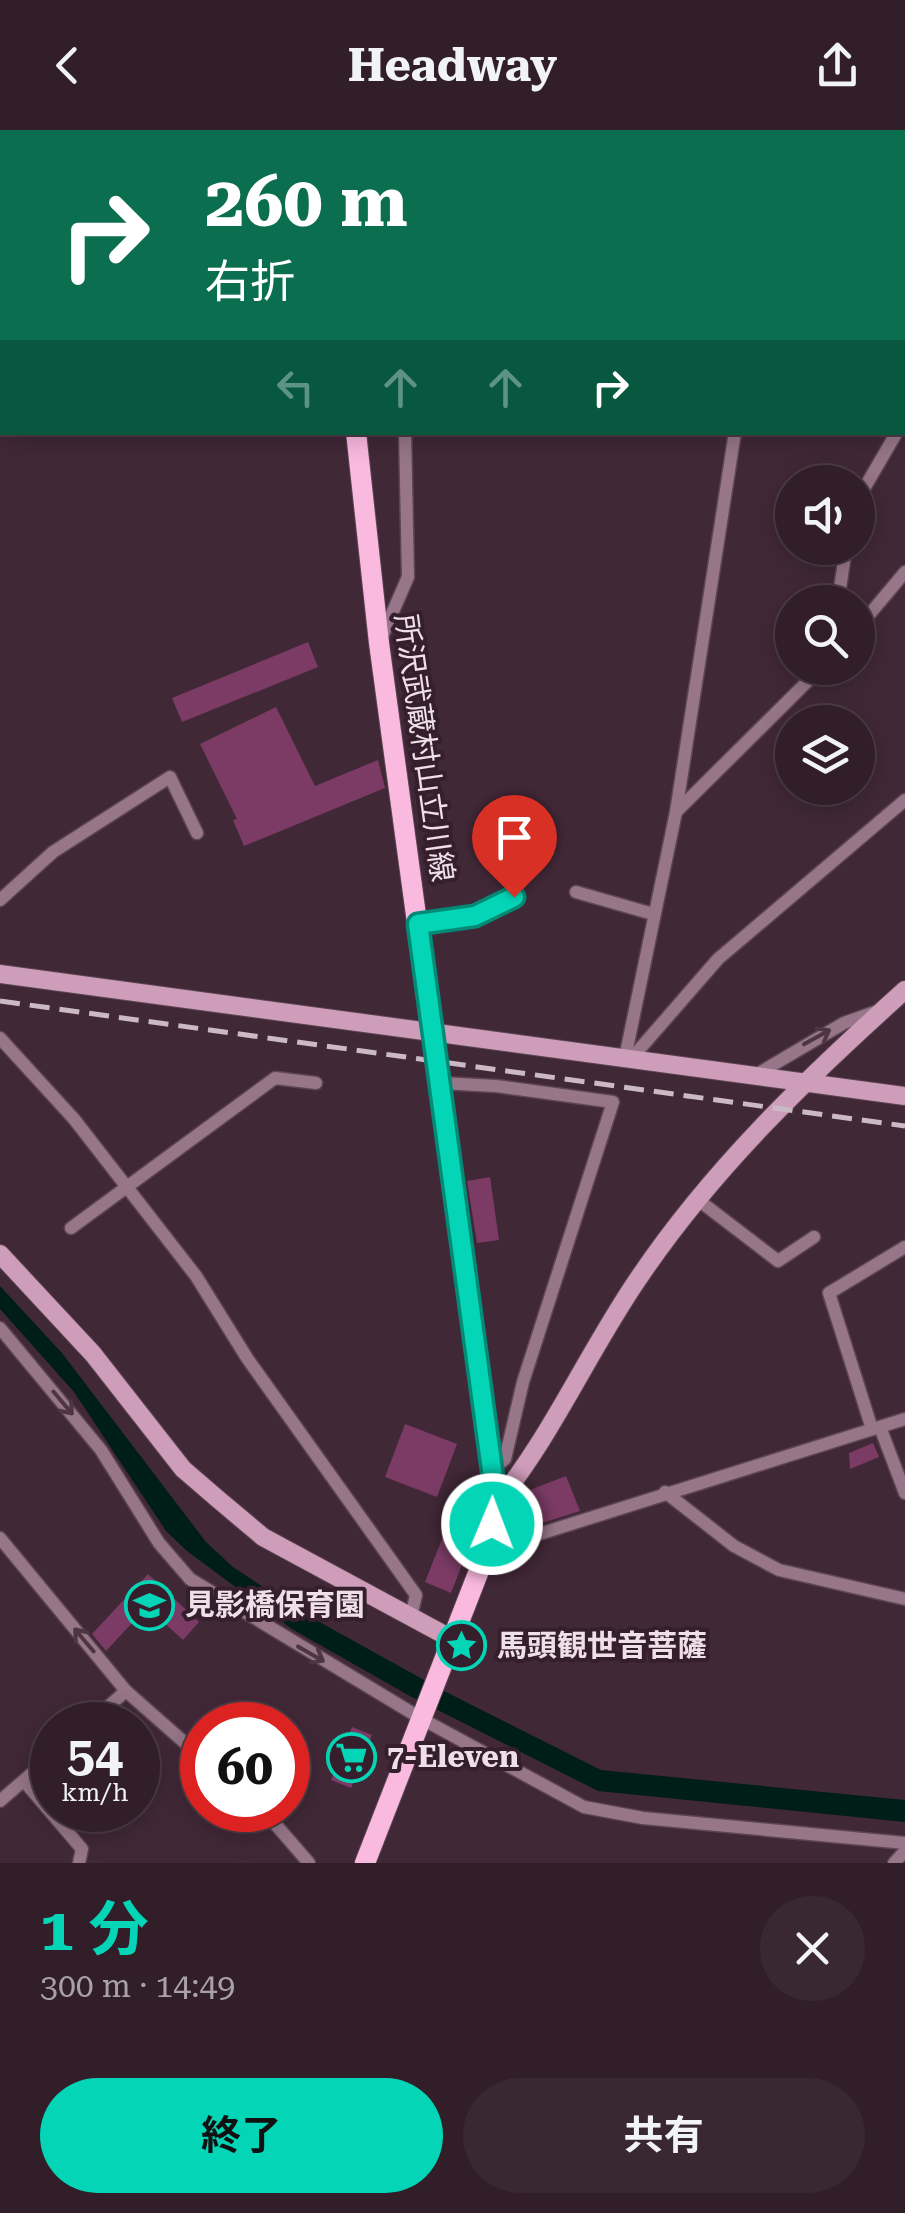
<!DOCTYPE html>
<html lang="ja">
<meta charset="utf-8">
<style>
body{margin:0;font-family:"Roboto Serif","Noto Sans JP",serif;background:#392731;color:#f1f3f6;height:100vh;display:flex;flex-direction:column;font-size:38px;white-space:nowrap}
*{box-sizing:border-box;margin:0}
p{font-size:32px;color:#a8a2a8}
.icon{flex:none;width:55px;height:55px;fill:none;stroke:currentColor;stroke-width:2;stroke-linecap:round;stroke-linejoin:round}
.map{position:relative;height:1733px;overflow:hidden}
.drawer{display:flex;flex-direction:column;background:#311e29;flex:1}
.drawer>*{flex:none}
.guide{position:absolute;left:0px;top:0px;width:905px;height:305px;box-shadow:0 5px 25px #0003,0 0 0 2px #4c3c46;background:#0b6e4f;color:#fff;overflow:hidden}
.controls{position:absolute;left:775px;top:335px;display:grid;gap:20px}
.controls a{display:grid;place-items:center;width:100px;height:100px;border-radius:50%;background:#311e29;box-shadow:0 5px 25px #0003,0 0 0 2px #4c3c46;font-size:50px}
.speed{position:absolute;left:30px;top:1572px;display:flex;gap:20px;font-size:50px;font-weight:700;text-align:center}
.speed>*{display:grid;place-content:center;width:130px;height:130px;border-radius:50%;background:#311e29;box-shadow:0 5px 25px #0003,0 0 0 2px #4c3c46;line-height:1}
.speed small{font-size:25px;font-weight:400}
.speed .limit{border:15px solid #d22;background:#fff;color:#111}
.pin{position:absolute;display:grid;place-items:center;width:85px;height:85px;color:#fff;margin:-102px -42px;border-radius:50% 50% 50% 0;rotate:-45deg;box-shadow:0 0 10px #0007}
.pin .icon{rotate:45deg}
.me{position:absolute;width:110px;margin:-55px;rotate:1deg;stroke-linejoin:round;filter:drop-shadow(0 0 8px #0008)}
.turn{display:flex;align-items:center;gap:35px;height:210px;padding:0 40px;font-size:45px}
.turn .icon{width:130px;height:130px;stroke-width:2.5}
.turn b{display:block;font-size:70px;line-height:85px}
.lanes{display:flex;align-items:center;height:95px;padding:0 40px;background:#0003;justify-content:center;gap:50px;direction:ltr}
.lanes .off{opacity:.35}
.round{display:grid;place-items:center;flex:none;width:105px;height:105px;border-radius:52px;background:#392731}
.headline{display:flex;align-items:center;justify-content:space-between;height:170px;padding:0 40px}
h1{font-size:60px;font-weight:700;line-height:75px;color:#04d5b6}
.cta{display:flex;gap:20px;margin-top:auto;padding:20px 40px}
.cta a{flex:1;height:115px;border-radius:60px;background:#04d5b6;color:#111;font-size:40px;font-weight:700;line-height:115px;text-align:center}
.cta a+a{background:#392731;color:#f1f3f6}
header{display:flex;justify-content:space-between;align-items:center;height:130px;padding:0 40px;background:#311e29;font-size:45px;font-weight:700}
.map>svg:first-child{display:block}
.water{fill:#001e18}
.building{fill:#7b3b64}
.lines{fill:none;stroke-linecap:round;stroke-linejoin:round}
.street-casing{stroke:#5d4553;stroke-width:15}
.secondary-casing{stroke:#5d4553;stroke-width:20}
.primary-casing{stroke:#5d4553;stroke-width:22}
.street{stroke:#967688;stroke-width:12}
.secondary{stroke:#ce9dba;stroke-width:18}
.primary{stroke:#fabae0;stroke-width:20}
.rail{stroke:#cbbac4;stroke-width:5;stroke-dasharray:20 10;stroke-linecap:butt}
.oneway{stroke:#4e3544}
.route-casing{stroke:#038a76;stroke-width:25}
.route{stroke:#04d5b6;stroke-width:18}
.labels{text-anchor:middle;stroke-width:8;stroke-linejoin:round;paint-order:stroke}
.street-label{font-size:30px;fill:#efdfe8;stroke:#361f2d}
.poi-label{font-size:30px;font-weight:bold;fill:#efdfe8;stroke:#361f2d;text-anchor:start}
</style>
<header><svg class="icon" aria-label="back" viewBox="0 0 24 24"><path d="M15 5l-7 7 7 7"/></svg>Headway<svg class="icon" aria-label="share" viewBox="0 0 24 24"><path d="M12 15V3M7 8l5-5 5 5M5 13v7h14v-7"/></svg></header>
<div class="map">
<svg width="905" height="1733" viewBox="0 0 905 1733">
<rect width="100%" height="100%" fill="#412837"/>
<polygon class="water" points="0,1156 62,1223 206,1412 233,1437 296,1479 444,1561 601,1640 905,1670 905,1692 598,1661 408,1565 292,1499 187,1421 166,1401 74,1262 0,1179"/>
<g class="building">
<polygon points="308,512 318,537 182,592 172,568"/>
<polygon points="276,577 315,656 378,630 385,658 244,716 233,690 237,689 200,614"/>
<polygon points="490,1047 499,1110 477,1113 467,1051"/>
<polygon points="405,1294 457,1314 437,1367 385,1347"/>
<polygon points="873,1313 879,1327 850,1339 849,1323"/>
<polygon points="566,1346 580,1381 536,1395 517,1387 527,1361"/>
<polygon points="444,1404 470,1414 451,1463 425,1452"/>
<polygon points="148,1444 199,1492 183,1510 147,1477 106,1521 92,1504"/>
<polygon points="352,1597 372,1605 351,1658 331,1650"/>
</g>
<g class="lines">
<defs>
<g id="street">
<polyline points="653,0 657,2"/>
<polyline points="210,2 213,0"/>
<polyline points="535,2 536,0"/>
<polyline points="696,2 697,0"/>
<polyline points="860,2 861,0"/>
<polyline points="902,37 905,38"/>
<polyline points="0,217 2,215"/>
<polyline points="902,294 905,290"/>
<polyline points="858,369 897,302"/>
<polyline points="838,472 846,418"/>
<polyline points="858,498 905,442"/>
<polyline points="381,509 408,447 405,302"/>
<polyline points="676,682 821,538"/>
<polyline points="576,762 653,784"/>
<polyline points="0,770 53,722 170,647 197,703"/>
<polyline points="418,794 475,786 514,767"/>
<polyline points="0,908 74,989 196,1146 247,1228 416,1465 411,1487"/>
<polyline points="625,928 676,682 735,302"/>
<polyline points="631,929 718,829 905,670"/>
<polyline points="754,946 844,893 875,882"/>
<polyline points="441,953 496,956 613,972 523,1252 505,1329 492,1340"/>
<polyline points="697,1069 778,1131 814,1107"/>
<polyline points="71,1098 275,948 316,953"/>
<polyline points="0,1198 101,1320 159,1413 190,1449 422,1589 584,1677 643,1688 905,1713"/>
<polyline points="880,1297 905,1363"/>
<polyline points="872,1299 829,1163 905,1117"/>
<polyline points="665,1362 734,1416 779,1440 905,1469"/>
<polyline points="0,1408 126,1561 202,1628"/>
<polyline points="489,1415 517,1411 905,1289"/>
<polyline points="87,1595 126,1561"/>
<polyline points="24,1651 82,1719 79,1733"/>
<polyline points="0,1671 52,1626"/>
<polyline points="263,1680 309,1733"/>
<polyline points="894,1733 905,1721"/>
</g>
<g id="secondary">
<polyline points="0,844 905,966"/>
<polyline points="0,1124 93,1224 183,1339 219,1370 263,1407 452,1509"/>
<path d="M496,1374c56,-68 92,-152 142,-225 74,-110 168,-200 267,-289"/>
</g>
<g id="primary">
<polyline points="297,0 298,2"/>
<polyline points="356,302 379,513 496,1374 489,1415 365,1733"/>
</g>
</defs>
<use href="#street" class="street-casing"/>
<use href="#secondary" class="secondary-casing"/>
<use href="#primary" class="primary-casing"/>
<use href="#street" class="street"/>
<use href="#secondary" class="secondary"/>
<use href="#primary" class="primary"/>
<polyline class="rail" points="0,871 905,996"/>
</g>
<defs><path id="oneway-shaft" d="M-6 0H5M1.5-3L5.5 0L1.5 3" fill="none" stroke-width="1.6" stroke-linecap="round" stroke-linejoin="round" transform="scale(2.5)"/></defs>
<g class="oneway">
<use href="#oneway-shaft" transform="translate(817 907) rotate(-29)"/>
<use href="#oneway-shaft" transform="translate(63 1273) rotate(50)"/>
<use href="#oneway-shaft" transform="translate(84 1510) rotate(-130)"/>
<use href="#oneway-shaft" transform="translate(311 1524) rotate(30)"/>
</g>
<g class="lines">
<defs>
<polyline id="route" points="492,1394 496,1374 492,1340 418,794 475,786 514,767"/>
</defs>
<use href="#route" class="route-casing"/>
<use href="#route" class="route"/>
</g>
<defs>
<symbol id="school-ring" viewBox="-11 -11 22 22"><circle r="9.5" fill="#361f2d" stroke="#04d5b6" stroke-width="1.5"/><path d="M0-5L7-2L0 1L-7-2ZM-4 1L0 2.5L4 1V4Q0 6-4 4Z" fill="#04d5b6"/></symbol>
<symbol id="sight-ring" viewBox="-11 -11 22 22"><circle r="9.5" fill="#361f2d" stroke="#04d5b6" stroke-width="1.5"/><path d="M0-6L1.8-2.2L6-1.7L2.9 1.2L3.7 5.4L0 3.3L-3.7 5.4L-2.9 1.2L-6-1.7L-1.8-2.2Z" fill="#04d5b6"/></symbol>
<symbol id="supermarket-ring" viewBox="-11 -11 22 22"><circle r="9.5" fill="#361f2d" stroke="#04d5b6" stroke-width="1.5"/><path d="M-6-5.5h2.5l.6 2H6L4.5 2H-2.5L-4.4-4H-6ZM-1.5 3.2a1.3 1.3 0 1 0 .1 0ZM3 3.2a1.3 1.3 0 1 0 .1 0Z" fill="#04d5b6"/></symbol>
</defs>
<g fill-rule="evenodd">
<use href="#school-ring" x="122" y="1448" width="55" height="55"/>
<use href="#sight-ring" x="434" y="1488" width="55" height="55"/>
<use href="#supermarket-ring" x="324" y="1600" width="55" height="55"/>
</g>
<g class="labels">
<g class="street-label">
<text transform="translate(424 618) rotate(82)" y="10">所沢武蔵村山立川線</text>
</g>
<g class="poi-label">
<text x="185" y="1485">見影橋保育園</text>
<text x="497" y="1526">馬頭観世音菩薩</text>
<text x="387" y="1637">7-Eleven</text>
</g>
</g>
</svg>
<div class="controls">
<a><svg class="icon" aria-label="sound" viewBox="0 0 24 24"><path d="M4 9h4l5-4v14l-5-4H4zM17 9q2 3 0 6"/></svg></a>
<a><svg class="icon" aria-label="search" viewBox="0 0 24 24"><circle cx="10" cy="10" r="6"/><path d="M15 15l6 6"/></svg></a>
<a><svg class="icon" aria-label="layers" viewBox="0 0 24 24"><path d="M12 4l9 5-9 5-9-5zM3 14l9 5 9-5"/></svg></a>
</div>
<div class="speed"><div>54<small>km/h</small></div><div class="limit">60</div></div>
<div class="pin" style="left:514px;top:767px;background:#d93025"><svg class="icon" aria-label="arrive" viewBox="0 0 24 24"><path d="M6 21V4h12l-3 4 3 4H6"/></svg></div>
<svg class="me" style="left:492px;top:1394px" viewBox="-20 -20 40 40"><circle r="17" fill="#04d5b6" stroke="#fff" stroke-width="3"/><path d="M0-11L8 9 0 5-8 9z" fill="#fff"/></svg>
<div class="guide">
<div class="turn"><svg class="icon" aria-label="right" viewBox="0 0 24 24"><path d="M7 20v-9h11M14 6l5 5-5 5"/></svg><div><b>260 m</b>右折</div></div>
<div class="lanes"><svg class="icon off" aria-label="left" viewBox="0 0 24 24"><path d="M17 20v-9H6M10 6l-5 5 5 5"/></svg><svg class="icon off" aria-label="ahead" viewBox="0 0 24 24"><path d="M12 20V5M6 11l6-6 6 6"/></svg><svg class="icon off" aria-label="ahead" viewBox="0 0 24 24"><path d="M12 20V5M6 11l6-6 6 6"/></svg><svg class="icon" aria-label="right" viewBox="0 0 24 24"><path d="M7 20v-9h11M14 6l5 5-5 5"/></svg></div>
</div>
</div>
<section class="drawer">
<div class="headline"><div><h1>1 分</h1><p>300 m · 14:49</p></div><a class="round"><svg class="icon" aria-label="close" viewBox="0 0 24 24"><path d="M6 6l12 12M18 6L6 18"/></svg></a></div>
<div class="cta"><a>終了</a><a>共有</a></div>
</section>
